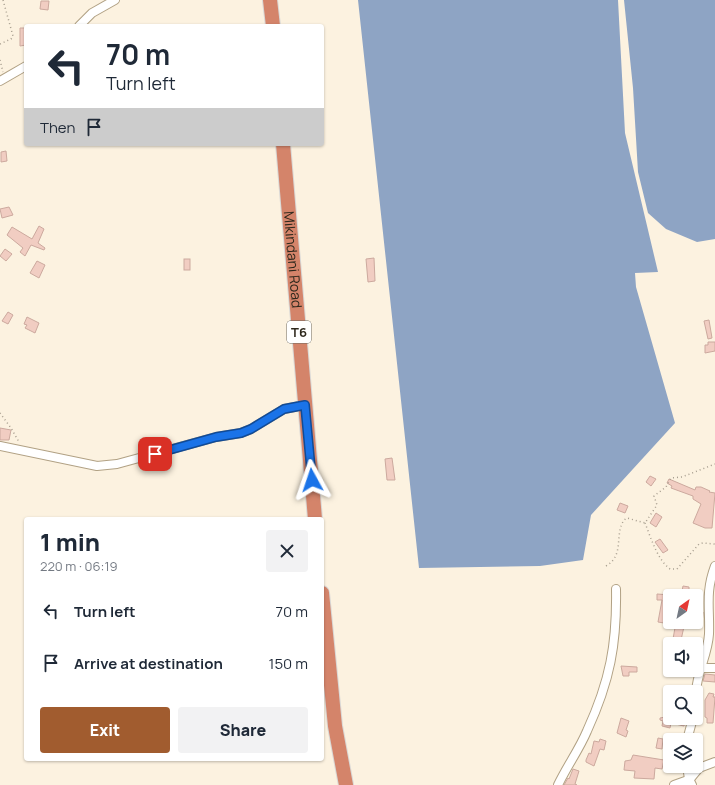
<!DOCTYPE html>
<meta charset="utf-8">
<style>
body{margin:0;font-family:Manrope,sans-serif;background:#f2f2f3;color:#1f2937;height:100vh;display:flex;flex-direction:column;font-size:15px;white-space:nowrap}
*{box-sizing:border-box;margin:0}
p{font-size:13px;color:#747a83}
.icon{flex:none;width:22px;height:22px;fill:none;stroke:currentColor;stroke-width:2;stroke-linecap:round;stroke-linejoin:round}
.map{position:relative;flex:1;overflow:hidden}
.drawer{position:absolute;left:24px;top:517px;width:300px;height:244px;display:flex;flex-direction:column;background:#fff;border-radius:4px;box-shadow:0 1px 3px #0004}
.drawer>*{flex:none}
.hud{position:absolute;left:24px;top:24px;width:300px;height:122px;border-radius:4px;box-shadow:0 1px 3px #0004;background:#fff;color:#1f2937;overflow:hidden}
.needle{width:26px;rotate:33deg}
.fabs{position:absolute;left:663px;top:589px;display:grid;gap:8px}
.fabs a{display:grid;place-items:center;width:40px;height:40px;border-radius:4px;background:#fff;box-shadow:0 1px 3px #0004;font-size:20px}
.pin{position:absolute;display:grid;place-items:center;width:34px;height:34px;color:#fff;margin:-17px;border-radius:8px;box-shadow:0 2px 6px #0006}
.me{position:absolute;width:44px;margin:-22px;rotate:355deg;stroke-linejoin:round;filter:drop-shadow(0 0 3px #0008)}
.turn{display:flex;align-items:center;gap:14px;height:84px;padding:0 16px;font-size:18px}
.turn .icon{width:52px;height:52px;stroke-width:2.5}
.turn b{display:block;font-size:28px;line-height:34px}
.then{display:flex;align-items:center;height:38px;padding:0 16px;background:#0003;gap:8px;font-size:15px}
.round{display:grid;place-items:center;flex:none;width:42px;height:42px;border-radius:4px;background:#f2f2f3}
.overview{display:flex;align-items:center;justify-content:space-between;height:68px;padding:0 16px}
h1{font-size:24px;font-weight:800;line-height:30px}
.cta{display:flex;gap:8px;margin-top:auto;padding:8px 16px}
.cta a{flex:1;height:46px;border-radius:4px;background:#a15c2f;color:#fff;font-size:16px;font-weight:800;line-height:46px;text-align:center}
.cta a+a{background:#f2f2f3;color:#1f2937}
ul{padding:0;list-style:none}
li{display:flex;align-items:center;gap:12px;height:52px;padding:0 16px}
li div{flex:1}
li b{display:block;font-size:15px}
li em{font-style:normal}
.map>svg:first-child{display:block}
.water{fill:#8ea4c4}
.building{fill:#f1cdc2;stroke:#cca99e}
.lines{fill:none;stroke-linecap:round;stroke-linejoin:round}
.minor-casing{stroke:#b1a184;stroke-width:10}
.trunk-casing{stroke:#d9d8d6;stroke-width:16}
.path{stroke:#a79e8f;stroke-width:1.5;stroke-dasharray:1 3;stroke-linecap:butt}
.minor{stroke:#fff;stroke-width:8}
.trunk{stroke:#d4846a;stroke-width:14}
.route-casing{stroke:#114b97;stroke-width:10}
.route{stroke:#1a73e8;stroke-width:7}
.labels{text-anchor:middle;stroke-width:4;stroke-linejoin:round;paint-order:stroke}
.shield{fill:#fff;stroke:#6d6860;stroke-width:1}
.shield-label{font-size:13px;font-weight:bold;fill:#2e281c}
.street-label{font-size:14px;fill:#2e281c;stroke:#fff}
</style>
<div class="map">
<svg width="715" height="785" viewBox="0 0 715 785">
<rect width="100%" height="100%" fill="#fcf2e0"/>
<g class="water">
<polygon points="358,0 618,0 625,133 658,272 635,273 636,287 675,423 591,515 583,560 540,566 419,568"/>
<polygon points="624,0 715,0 715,239 697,242 666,229 648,213 638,172 633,88"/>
</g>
<g class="building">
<polygon points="41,1 49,1 48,10 40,9"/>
<polygon points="20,28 25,28 26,45 20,46"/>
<polygon points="6,151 7,161 1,162 1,152"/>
<polygon points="9,207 13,215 2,218 0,209"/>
<polygon points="39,226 44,229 38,243 45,248 44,250 31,245 25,256 20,252 23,248 7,235 12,227 32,239"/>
<polygon points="5,249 12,254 6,261 0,256"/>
<polygon points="374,258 375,281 368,282 366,259"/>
<rect x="184" y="259" width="6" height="11"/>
<polygon points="37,261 45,265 39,278 30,273"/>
<polygon points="8,312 13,315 8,324 2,321"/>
<polygon points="27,317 39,323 35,333 25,328 27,325 24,324"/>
<polygon points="709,320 712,338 708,339 704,321"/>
<polygon points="708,342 715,342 715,351 705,353 705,345 708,345"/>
<polygon points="0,428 11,430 9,440 0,440"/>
<polygon points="392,458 395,480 387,480 385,459"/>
<polygon points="650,476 656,479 651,486 646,482"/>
<polygon points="669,479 695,490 696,487 701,487 710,491 709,492 715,493 712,528 705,528 693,523 701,504 693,499 693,496 671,488 672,486 667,483"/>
<polygon points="620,503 628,506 625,513 617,510"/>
<polygon points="656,513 662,517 656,527 650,523"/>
<polygon points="660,539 668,550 663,553 655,542"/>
<polygon points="683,586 689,587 689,591 700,592 700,596 681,596"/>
<polygon points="657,594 670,595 670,624 658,622 662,600 657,600"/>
<polygon points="696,612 703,612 702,625 696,624"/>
<polygon points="676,622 685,622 681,640 673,639"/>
<polygon points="621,666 637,667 637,672 629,672 629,676 623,676"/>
<polygon points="705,674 715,675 715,682 703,681"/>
<polygon points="709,693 714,694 713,697 715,697 713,723 707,723 707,718 705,717 705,700"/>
<polygon points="667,706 670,706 670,718 686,719 684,726 671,723 670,728 662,726 663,721 660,720 660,718 665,717"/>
<polygon points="621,718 629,721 626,730 628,731 626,737 617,733"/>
<polygon points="658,738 663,739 662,749 656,748"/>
<polygon points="600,739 606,741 604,750 600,749 594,766 586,762 586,760 589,753 591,754 594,741 599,742"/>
<polygon points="633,755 664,760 662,769 655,768 654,779 634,778 635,771 624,770 625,761 631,760"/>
<polygon points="573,769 579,771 575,784 577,785 564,785 568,778 569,779"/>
</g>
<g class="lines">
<defs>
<g id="minor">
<polyline points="79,26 92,13 115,0"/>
<polyline points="0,81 26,66"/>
<polyline points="0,446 97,466 117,464 216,437 241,433 251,429 284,409 305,405"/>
<polyline points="700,668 715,668"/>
<path d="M696,692c1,-20 12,-38 13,-58 1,-26 -4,-41 6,-68"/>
<polyline points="687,740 693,718"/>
<polyline points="687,766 689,779 692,785"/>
<path d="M558,785c9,-19 21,-35 29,-54 23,-50 30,-87 29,-142"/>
<polyline points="674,785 688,780"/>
<polyline points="685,785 699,768 715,762"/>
</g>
<g id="trunk">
<polyline points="270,0 273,26"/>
<path id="s1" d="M283,144l32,375"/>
<polyline points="322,593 335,726 346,785"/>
</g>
</defs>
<use href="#minor" class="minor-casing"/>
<use href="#trunk" class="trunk-casing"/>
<g class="path">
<polyline points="0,44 11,39 13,36 3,0"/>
<polyline points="0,60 3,72"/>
<polyline points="0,413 11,428 19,442"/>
<path d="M645,523c6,15 12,36 25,46h7l22,-25 4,-1 12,1"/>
<path d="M606,566c19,-11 8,-31 18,-46l3,-2 18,5 12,-18 -3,-9 12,-9 5,-9 11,-1 33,-13"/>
</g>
<use href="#minor" class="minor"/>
<use href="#trunk" class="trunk"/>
</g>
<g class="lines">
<defs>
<polyline id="route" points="155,454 216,437 241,433 251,429 284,409 305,405 312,480"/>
</defs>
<use href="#route" class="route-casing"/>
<use href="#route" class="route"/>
</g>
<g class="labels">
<rect class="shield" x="287" y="321" width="24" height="22" rx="3"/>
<g class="shield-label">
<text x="299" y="337">T6</text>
</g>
<g class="street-label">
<text dy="5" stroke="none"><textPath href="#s1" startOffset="116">Mikindani Road</textPath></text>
</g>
</g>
</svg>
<div class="fabs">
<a><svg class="needle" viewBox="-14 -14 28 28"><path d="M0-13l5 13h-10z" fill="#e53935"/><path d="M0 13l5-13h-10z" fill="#747a83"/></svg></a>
<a><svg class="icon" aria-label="sound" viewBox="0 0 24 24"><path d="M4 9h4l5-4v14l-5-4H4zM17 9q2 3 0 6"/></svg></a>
<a><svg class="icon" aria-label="search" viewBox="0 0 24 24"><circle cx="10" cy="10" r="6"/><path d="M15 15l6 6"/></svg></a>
<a><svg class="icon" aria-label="layers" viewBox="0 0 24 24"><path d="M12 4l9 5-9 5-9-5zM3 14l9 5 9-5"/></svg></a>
</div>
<div class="pin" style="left:155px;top:454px;background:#d93025"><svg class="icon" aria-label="arrive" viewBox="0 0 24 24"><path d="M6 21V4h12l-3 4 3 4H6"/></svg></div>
<svg class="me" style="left:312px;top:480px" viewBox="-20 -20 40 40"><path d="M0-17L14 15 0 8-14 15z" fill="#1a73e8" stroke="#fff" stroke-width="4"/></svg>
<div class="hud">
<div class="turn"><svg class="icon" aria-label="left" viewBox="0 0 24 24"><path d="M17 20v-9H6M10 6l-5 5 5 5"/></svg><div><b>70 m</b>Turn left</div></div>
<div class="then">Then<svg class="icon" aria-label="arrive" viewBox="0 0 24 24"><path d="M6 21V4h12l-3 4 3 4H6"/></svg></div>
</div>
<section class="drawer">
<div class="overview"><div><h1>1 min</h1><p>220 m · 06:19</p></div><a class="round"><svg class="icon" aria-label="close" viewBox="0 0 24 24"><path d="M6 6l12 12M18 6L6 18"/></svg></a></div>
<ul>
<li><svg class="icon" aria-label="left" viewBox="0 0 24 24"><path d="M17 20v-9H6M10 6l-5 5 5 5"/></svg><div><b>Turn left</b></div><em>70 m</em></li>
<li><svg class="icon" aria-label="arrive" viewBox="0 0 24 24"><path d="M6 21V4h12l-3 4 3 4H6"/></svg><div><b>Arrive at destination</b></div><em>150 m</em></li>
</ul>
<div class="cta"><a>Exit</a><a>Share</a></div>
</section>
</div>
